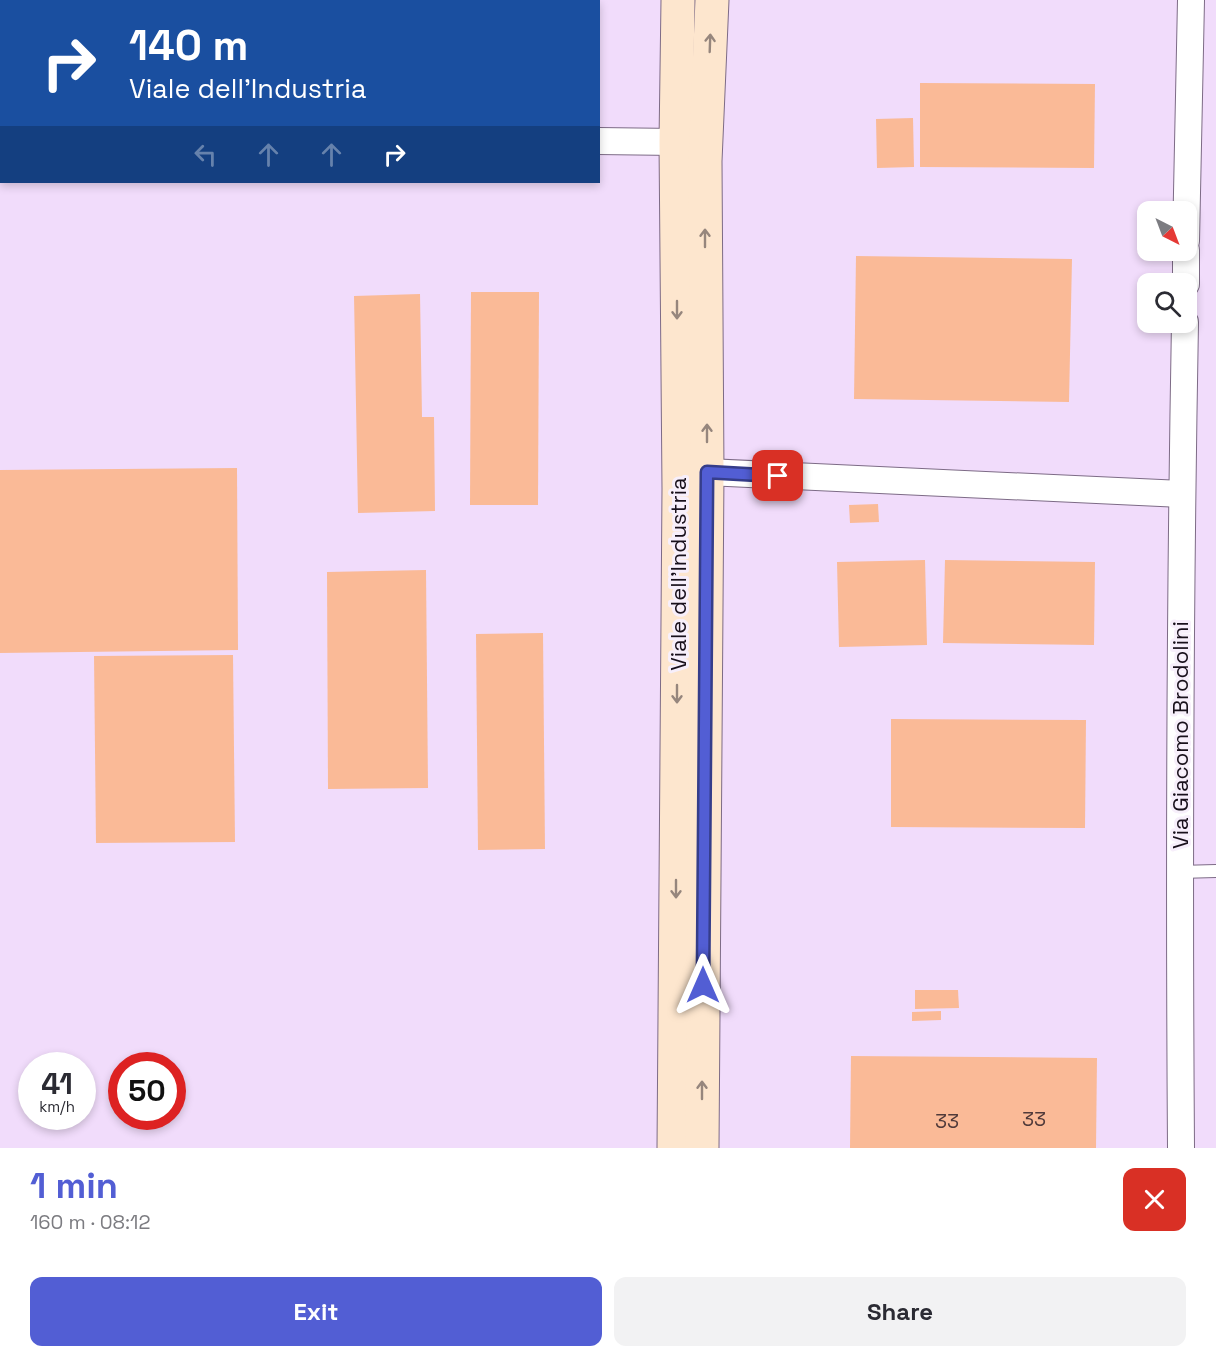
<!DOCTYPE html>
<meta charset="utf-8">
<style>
body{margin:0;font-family:"Space Grotesk",sans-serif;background:#f2f2f3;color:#2b2b33;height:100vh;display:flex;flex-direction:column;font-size:22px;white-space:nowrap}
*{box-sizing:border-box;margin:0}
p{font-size:20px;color:#7c7c81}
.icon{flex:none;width:33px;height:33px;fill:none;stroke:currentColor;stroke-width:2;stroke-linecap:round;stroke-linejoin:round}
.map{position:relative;height:1148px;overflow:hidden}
.side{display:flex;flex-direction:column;background:#fff;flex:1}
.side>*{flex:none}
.top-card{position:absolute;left:0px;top:0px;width:600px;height:183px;box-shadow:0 3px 9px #0003;background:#1a4fa0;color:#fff;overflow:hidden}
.needle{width:39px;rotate:138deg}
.buttons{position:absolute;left:1137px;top:201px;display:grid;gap:12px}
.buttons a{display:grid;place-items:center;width:60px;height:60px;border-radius:12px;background:#fff;box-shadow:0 3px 9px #0003;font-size:30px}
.speed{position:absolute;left:18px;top:1052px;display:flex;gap:12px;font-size:30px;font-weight:700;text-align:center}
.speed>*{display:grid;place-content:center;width:78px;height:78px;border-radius:50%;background:#fff;box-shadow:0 3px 9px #0003;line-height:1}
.speed small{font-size:15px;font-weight:400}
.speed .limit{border:9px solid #d22;background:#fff;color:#111}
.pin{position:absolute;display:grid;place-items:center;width:51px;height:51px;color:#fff;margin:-26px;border-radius:12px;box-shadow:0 3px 9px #0006}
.me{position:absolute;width:66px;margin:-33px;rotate:0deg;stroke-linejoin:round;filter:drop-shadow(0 0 4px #0008)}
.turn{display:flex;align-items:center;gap:21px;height:126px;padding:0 30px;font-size:27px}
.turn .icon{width:78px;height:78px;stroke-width:2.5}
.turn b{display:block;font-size:42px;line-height:51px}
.lanes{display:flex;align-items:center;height:57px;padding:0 30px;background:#0003;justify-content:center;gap:30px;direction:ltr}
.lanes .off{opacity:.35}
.round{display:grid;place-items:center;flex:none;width:63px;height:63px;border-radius:12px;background:#f2f2f3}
.overview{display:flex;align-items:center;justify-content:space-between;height:102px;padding:0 30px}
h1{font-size:36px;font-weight:800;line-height:45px;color:#525ed4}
.primary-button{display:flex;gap:12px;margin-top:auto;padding:12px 30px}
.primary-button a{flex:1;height:69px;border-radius:12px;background:#525ed4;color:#fff;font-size:24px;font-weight:800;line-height:69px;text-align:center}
.primary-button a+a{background:#f2f2f3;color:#2b2b33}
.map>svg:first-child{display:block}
.building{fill:#faba97}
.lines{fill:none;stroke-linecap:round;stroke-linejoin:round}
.service-casing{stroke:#7d6b86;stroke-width:14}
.minor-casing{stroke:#7d6b86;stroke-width:28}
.secondary-casing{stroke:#7d6b86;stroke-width:35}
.service{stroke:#fff;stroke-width:12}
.minor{stroke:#fff;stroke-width:26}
.secondary{stroke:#fde6ce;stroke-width:33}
.oneway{stroke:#96867d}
.route-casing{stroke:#353d8a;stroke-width:15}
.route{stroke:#525ed4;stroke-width:10}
.labels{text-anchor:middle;stroke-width:6;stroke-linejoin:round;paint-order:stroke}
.number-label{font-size:20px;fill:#503a3a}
.street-label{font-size:22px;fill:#18101b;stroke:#f7effb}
</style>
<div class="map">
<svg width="1216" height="1148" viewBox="0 0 1216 1148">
<rect width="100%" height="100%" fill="#f1dcfb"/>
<g class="building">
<polygon points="920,83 1095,84 1094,168 920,167"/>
<polygon points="913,118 914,167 877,168 876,119"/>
<polygon points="856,256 1072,259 1069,402 854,399"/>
<polygon points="471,292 539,292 538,505 470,505"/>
<polygon points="420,294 422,417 434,417 435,511 358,513 354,296"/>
<polygon points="237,468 238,650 0,653 0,470"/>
<polygon points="878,504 879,522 850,523 849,505"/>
<polygon points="925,560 927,645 839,647 837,562"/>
<polygon points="945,560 1095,562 1094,645 943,643"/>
<polygon points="426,570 428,788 328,789 327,572"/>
<polygon points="543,633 545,849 478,850 476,634"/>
<polygon points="233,655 235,842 96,843 94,656"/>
<polygon points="891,719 1086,720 1085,828 891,827"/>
<polygon points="915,990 958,990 959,1008 915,1009"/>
<polygon points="941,1011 941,1020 912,1021 912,1012"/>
<polygon points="851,1056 1097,1058 1096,1148 850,1148"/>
</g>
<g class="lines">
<defs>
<polyline id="service" points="1179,872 1216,871"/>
<g id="minor">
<polyline points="0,139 2,139"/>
<polyline points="598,141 676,142"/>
<polyline points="1186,241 1191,0"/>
<polyline points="1186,284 1186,250"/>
<polyline points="707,472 1182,494"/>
<path d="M1181,1148c-2,-275 -1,-550 4,-826"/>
</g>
<g id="secondary">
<polyline points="674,1148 679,489 676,142 678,0"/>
<polyline points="702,1148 707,472 705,161 712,0"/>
</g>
</defs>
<use href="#service" class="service-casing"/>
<use href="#minor" class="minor-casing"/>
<use href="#secondary" class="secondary-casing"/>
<use href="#service" class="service"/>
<use href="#minor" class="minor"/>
<use href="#secondary" class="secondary"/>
</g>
<defs><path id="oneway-shaft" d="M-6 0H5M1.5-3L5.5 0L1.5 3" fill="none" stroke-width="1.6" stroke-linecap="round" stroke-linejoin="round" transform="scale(1.5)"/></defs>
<g class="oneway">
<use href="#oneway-shaft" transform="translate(710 43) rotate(-88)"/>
<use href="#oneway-shaft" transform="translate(705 238) rotate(-90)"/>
<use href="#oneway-shaft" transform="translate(677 310) rotate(90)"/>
<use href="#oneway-shaft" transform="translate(707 433) rotate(-90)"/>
<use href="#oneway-shaft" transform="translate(677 694) rotate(90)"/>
<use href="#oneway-shaft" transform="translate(676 889) rotate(90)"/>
<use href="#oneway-shaft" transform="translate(702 1090) rotate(-90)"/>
</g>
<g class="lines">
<defs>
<polyline id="route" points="703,985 707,472 778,476"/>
</defs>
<use href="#route" class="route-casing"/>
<use href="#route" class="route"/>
</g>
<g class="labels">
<g class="number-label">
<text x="1034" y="1126">33</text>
<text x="947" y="1128">33</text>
</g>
<g class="street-label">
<text transform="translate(678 574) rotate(-90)" y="8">Viale dell'Industria</text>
<text transform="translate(1180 735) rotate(-90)" y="8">Via Giacomo Brodolini</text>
</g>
</g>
</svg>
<div class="buttons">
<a><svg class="needle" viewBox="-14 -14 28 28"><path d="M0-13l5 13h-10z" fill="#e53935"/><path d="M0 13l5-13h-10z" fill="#7c7c81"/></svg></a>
<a><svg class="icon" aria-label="search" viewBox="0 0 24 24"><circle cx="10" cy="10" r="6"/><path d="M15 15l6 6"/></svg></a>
</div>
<div class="speed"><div>41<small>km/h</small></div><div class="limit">50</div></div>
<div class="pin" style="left:778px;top:476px;background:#d93025"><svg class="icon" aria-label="arrive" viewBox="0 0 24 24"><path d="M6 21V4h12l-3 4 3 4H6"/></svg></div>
<svg class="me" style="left:703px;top:985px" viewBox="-20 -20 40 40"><path d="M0-17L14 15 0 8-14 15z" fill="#525ed4" stroke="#fff" stroke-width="4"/></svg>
<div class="top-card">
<div class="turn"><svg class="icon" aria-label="right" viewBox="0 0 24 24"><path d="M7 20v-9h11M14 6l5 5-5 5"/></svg><div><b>140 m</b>Viale dell'Industria</div></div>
<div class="lanes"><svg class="icon off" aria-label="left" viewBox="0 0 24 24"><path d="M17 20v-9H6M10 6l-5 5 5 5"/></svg><svg class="icon off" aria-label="ahead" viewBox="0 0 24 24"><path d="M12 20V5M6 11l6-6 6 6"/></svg><svg class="icon off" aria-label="ahead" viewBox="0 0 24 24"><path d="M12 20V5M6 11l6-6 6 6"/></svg><svg class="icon" aria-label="right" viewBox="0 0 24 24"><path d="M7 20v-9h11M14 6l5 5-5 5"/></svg></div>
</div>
</div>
<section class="side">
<div class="overview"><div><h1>1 min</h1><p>160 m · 08:12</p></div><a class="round" style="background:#d93025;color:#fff"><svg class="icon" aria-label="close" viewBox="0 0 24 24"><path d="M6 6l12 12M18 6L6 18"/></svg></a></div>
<div class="primary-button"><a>Exit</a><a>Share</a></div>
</section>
